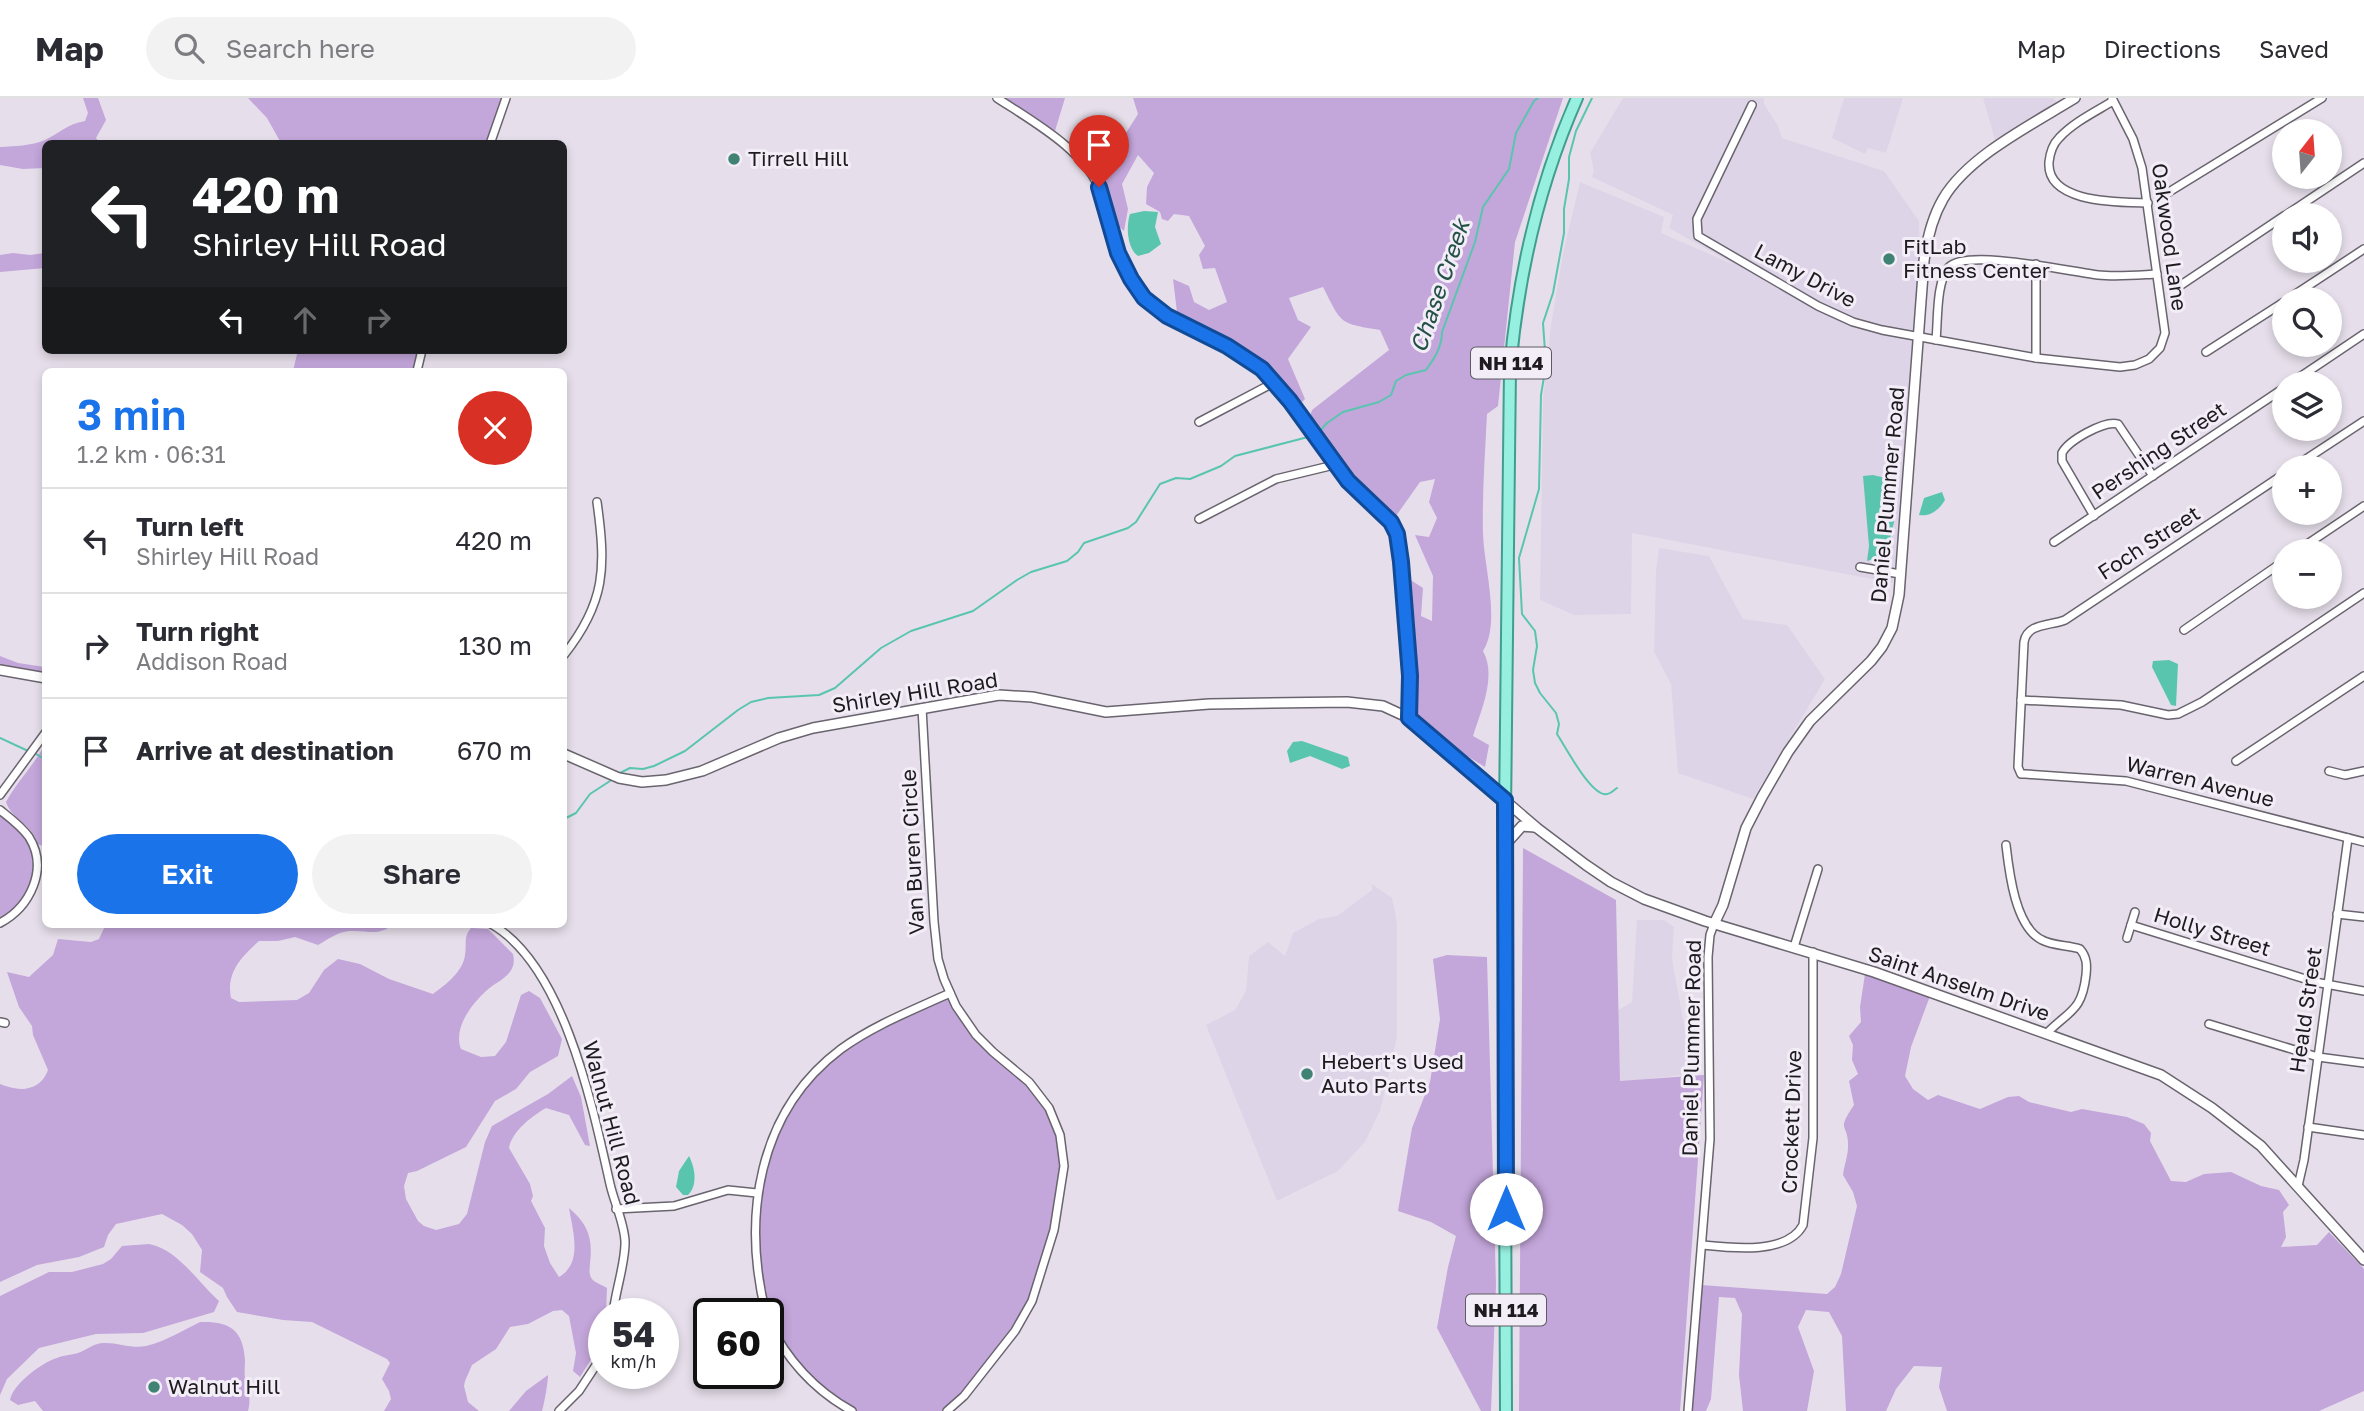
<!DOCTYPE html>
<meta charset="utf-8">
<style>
body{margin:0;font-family:"Golos Text",sans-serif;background:#f2f2f3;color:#2b2b33;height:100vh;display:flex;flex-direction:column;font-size:26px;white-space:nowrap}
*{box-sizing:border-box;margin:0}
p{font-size:23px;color:#7c7c81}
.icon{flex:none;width:38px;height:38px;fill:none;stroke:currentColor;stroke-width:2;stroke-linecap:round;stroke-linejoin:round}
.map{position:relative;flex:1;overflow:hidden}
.details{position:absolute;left:42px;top:270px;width:525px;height:560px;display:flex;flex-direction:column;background:#fff;border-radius:10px;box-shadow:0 4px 10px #0003}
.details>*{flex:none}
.banner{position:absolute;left:42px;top:42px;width:525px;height:214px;border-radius:10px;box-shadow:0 4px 10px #0003;background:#202124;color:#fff;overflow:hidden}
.needle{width:46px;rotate:17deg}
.tools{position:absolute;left:2272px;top:21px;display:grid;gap:14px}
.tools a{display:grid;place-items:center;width:70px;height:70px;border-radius:50%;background:#fff;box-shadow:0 4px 10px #0003;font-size:35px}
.speed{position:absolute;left:588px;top:1200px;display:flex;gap:14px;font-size:35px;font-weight:700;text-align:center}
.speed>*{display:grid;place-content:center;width:91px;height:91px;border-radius:50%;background:#fff;box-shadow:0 4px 10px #0003;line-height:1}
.speed small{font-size:18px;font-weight:400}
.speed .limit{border:4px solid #111;border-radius:10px;background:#fff;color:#111}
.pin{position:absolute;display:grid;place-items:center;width:60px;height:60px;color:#fff;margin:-72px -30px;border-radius:50% 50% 50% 0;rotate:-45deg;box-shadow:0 0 7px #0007}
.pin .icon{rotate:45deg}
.me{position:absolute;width:77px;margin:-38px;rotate:0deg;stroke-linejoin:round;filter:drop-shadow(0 0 5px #0008)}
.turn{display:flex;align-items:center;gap:24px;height:147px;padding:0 35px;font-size:32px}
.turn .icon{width:91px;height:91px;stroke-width:2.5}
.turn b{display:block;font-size:49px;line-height:60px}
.lanes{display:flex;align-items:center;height:66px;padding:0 35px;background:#0003;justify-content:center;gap:35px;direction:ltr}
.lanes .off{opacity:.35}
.round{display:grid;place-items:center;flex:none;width:74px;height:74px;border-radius:37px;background:#f2f2f3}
.headline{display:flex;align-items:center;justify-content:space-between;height:119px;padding:0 35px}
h1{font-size:42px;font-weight:600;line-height:52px;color:#1a73e8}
.primary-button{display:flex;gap:14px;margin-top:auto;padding:14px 35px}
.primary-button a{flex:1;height:80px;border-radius:42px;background:#1a73e8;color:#fff;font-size:28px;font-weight:600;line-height:80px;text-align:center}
.primary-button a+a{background:#f2f2f3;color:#2b2b33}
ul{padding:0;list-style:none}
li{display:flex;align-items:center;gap:21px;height:105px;padding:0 35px;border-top:2px solid #e1e1e2}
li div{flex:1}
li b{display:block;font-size:26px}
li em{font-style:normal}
header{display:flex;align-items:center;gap:42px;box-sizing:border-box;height:98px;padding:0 35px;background:#fff;border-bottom:2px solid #e1e1e2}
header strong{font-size:33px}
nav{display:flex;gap:38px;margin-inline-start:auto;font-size:24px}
.search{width:490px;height:63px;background:#f2f2f3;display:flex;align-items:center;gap:18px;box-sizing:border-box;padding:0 24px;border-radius:38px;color:#7c7c81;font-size:26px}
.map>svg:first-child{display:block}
.built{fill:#ded4e7}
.green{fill:#c3a6da}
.water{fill:#5ac5af}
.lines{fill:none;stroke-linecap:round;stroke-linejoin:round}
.stream{stroke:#5ac5af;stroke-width:2}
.minor-casing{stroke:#69646e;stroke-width:10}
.tertiary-casing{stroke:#69646e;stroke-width:12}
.primary-casing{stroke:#3f9e8e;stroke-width:14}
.minor{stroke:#fff;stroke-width:7}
.tertiary{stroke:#fff;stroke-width:9}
.primary{stroke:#97efdf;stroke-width:10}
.route-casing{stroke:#114b97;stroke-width:18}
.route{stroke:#1a73e8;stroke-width:12}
.poi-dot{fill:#408273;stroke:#f3edf8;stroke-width:2.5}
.labels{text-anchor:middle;stroke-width:6;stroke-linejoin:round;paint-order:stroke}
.shield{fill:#f3edf8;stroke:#5d5a60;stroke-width:2}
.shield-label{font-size:19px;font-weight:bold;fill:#1d1b1f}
.poi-label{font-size:21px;fill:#1d1b1f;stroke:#f3edf8;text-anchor:start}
.street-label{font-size:21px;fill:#1d1b1f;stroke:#f3edf8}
.water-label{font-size:23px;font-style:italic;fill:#235147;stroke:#f3edf8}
</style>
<header>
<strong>Map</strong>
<div class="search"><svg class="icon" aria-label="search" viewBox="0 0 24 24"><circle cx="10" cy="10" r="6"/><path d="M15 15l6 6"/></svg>Search here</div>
<nav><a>Map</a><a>Directions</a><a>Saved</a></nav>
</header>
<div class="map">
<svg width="2364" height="1313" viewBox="0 0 2364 1313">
<rect width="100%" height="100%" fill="#e6dfeb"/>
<g class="built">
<polygon points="1623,0 1764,0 1764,6 1778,28 1782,40 1884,73 1919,123 1920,165 1901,414 1893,485 1632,435 1631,516 1574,517 1540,502 1543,302 1551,227 1563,155 1580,84 1664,119 1661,135 1737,168 1669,130 1673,117 1592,79 1594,73 1590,55"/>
<polygon points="1844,0 1903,0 1886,55 1868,50 1865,56 1832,40"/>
<polygon points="1983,0 2053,0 2057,4 1995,42"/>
<polygon points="1659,450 1709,458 1743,521 1787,527 1825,581 1753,701 1678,675 1671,586 1654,554 1656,473"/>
<polygon points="1372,786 1392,800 1397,825 1397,939 1380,1013 1365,1044 1338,1073 1277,1103 1206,927 1235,912 1246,893 1249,858 1268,844 1285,858 1293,835 1319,821 1337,818 1372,792"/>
<polygon points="1637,822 1664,822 1674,829 1672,861 1693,976 1620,984 1618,912 1632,904"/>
</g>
<g class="green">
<path d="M83,0h15l8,22 -10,18 4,5 -54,1 -1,24 -22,1 -23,-4v-18c15,-1 31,-1 45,-7 15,-7 22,-16 40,-19l3,-8z"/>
<polygon points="248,0 506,0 490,46 281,45 267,20"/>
<polygon points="1003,0 1065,0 1055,33"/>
<path d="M1133,0h430l-48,144 -17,164 -11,8c-2,40 -5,80 -4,120 1,33 18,89 0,117 14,25 -2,59 -10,85l16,9 -4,22 -18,-11 -52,-42 -9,-137 17,11 -2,28 11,5 1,-45 -18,-41 14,2 8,-19 -8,-16 6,-23 -15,3 -24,34c-35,-27 -63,-60 -87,-97l3,-9 77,-60 -9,-20c-42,-7 -38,-6 -57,-43l-34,11 9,22 13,7 -23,32 17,40 -7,7 -31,-43 -90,-51 -4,-33 16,7 5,16 15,8 18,-8 -12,-34 -12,1 -4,-14 6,-9 -16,-30 -15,-2 -6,7 -6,-2 -2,-7 -14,-8 1,-17 7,-14 -16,-18 -16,29 6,25 -4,22 -7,-6 -13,-44 17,-40 17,-27z"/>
<polygon points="13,155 30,157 45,155 45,170 0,174 0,157"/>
<polygon points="298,252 422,252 417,273 293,273"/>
<polygon points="0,558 18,565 45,569 45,580 0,572"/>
<path d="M43,650h2v99l-7,-3c-5,-19 -26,-24 -32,-42 11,-20 26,-35 37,-54z"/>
<polygon points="0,712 22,731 36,763 31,795 0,825"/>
<polygon points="1523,750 1616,802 1620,983 1704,977 1680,1313 1519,1313"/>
<path d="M106,826h288c-17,13 -25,6 -44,7 -11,0 -23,9 -32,14l-23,-8 -17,4h-19c-18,16 -33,32 -28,57l8,4 58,-2 12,-7 15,-23 14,-11 22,5 29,15 44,15c12,-9 30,-22 32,-39 2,-11 -2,-18 6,-27l17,1 25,25c5,21 -15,26 -27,37 -15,14 -33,37 -25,58l20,8 14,-1 11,-14 15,-47 8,-4 11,7 22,41 -4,17 -28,16 -14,17 -21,12 -29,46 -49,24 -9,2 -4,13 2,13 12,22 6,5 12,4 23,-6 8,-10 18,-72 7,-16 56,-32 24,-18 9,21 9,49 -5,-1 -16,-30 -23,-7c-14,8 -34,23 -37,40l21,36 3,12 -2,5 14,27 -1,18 6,17 9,14c24,-14 14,-45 10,-69 19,16 24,30 21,55 0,5 -2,11 2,16 3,4 11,6 15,9l-1,26h-2l-5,33 -19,30 -7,-6 3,-18 -7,-37 -7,-6 -9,1 -25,13 -18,3 -14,22 -24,16 -7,16 -1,5 4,16 11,9h-95l7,-12 -2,-8 -7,-12 8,-16 -3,-4 -75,-37 -29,-2 -46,-8 -10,-15 -4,-9 -23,-16 2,-22 -10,-16 -10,-9 -20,-11 -46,10 -8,11 -4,12 -25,10 -42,8 -37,17v-198c19,8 40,8 48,-14l-15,-35 -1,-9 -13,-19 -12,-35 22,5 24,-22 5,-16 33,3 8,-3z"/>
<polygon points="1447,857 1487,859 1496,1187 1491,1313 1481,1313 1437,1230 1448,1169 1456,1138 1431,1124 1398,1113 1412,1030 1430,984 1440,921 1433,861"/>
<path d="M1865,876l65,22 -19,51 -6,29 8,13 15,11 10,-5 42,14 28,-12 11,-1 10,6 42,10 11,-3 45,8 17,7 7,9 -1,8 21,40 15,1 18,-8 27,-2 30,14 18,4 10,15 -6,7 3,25 -5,10 36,-2 12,-13 35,37v122l-45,20h-372l-8,-24 3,-20 -28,-1 -18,23 -10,22h-40l-4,-75 -13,-24 -23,-2 -8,17 16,44 -7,40h-64l-4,-36 3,-61 -7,-16 -16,-1 -8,102 -5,12h-18l13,-126 126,9 8,-7 6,-13 16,-68 -4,-14 -10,-17c1,-9 5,-19 5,-28 1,-25 -13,-14 6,-42l-5,-24 9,-7 -6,-14 1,-15 -4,-9 12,-14 -1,-15z"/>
<polygon points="950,895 969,929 1040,996 1063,1052 1045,1166 1015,1233 947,1313 852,1313 806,1279 768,1223 762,1199 756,1141 766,1060 797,995 842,951"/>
<path d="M149,1146c28,5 49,38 70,57l-5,11 -71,21 -47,1 -57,14 -32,31 -7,16v-99l49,-24h23l31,-8 8,-5 11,-13z"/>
<path d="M200,1224c30,-1 43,8 45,38 0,6 -1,12 0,18 2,12 7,20 3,33h-205l-8,-10 -17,4 -8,-5c3,-16 31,-37 47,-42 6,-3 14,-3 21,-5 9,-3 14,-9 25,-10 14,-1 29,6 43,3 20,-5 36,-15 54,-24z"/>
<path d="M548,1277c0,8 -4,29 -6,36h-33l17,-20z"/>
</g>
<g class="water">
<path d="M1144,113l14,1 -3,15 6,17 -12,9 -11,3c-11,-8 -12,-30 -8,-42z"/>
<polygon points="1873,377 1894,382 1894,424 1886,457 1867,463 1869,448 1863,378"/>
<path d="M1942,394l3,8c-6,10 -15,17 -26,15l5,-17z"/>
<polygon points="2169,562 2178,566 2176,608 2171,607 2152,569 2153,563"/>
<polygon points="1302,643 1348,659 1350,668 1342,671 1310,658 1290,665 1287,653 1293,644"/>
<path d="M689,1058c6,12 9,29 -1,39h-5l-7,-8 3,-16z"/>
</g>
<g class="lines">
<g class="stream">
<path d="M1592,0l-16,33 -7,26v22l-5,30v24l-11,60 -10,30 3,42 -5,30 -2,94 -20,69 3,56 13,17 2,15 -4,24 2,13 5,10 16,20 3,11 -2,10c8,12 35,64 50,60 4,0 7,-4 10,-6"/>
<path d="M1319,334l8,-9 16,-11 36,-10 12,-7 5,-14 10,-6 20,-5c8,-11 16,-23 16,-38l33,-90 8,-35 26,-38 7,-36 18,-32 4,-3"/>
<polyline points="0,640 26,652"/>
<polyline points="36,656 46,662"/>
<polyline points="620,675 630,670 643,671 654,668 685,653 738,612 751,604 768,600 819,597 835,590 881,550 911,533 973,513 1017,482 1031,474 1067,463 1078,454 1084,445 1128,430 1136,424 1160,386 1176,380 1190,381 1221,368 1235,358 1308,339"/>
<polyline points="564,721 576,715 590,696 610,683"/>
</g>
<defs>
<g id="minor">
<path d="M997,0c35,23 90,53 104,95 13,36 16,71 42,102 26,32 78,44 112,68 35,26 62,83 92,117 13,16 39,29 48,48 9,20 6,47 8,68 2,41 8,81 6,122"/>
<path d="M2113,3c-18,11 -39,21 -54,37 -6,6 -9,15 -10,24 -3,42 71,40 99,41"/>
<polyline points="1752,7 1697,121 1698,138 1818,208 1853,224 1882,232 2036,260 2120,269 2135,267 2149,261 2160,250 2165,235 2142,70 2133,41 2112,0"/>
<polyline points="490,46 506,0"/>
<polyline points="2169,94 2322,0"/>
<polyline points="2286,117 2364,65"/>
<polyline points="2036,166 2036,260"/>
<polyline points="2181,187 2284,118"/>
<polyline points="2288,201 2364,151"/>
<path d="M1936,242c2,-19 0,-59 13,-73 18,-19 122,5 149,8 19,2 40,0 59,-1"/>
<polyline points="2206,254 2284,204"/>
<polyline points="417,273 422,252"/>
<polyline points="2291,285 2364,236"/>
<polyline points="1199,324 1275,284"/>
<polyline points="2294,369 2364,323"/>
<path d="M2284,376l-219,146c-15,6 -38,3 -41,22l-6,125 3,7h4l101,7 238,61"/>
<path d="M2094,418l-32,-55v-8c6,-12 42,-33 56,-29l35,52"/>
<polyline points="1199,421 1276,381 1334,367"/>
<polyline points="2054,444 2284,290"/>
<polyline points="2297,453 2364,408"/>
<polyline points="1860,469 1900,476"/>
<polyline points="2184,532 2284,463"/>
<path d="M564,557c42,-53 42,-88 33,-153"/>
<polyline points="2021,602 2121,607 2168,617 2178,616 2202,604 2364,495"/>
<polyline points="922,610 934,824 938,861 944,881 956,908 976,937 993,954 1029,984 1049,1010 1060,1037 1064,1068 1054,1132 1032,1203 1015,1233 964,1298 947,1313"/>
<polyline points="2236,663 2364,578"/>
<polyline points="2329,673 2345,677 2364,673"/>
<polyline points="0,697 46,634"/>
<path d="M0,712c10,8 21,16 29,27 20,32 1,70 -29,86"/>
<path d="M2006,747c3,26 9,82 36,95 11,6 26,5 38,9 7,8 7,16 6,26 -4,36 -16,35 -39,58"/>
<polyline points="2337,816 2364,819"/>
<path d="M491,826c73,41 102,184 119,260 4,18 14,38 15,57 1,20 -10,51 -12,73"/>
<polyline points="2131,827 2315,884 2364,893"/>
<polyline points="2127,840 2135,814"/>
<polyline points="1794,849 1818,771"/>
<polyline points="0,924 5,925"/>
<polyline points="2209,926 2318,959 2364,965"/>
<polyline points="2308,1029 2364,1037"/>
<polyline points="2298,1088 2304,1062 2348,740"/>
<polyline points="616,1111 674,1108 728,1092 757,1095"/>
<path d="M1702,1147c29,3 85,10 101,-20l10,-87v-186"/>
<path d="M766,1216c-24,-96 -9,-202 75,-265 33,-24 72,-39 109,-56"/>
<path d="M768,1223c19,39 46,69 84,90"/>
<polyline points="559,1313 579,1293 604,1255"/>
<polyline points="1688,1313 1710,1041 1708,859 1710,837 1714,826"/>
</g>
<g id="tertiary">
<polyline points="0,572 46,580"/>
<polyline points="564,656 619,680 642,684 666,682 702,673 779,640 813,630 999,597 1032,599 1106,614 1209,606 1347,604 1383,608 1409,620 1537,730 1586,767 1611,784 1644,801 1705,823 1874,874 2161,977 2212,1010 2261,1048 2364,1162"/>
<polyline points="1504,748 1522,728 1535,729"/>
<path d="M1714,826l9,-19 23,-77 16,-31 26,-45 22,-31 61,-60 11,-14 10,-19 7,-33 25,-334c3,-22 8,-43 19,-62 25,-43 90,-75 132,-101"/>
</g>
<path id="primary" d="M1506,1313l-2,-509 6,-533c8,-93 29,-185 67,-271"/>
</defs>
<use href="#minor" class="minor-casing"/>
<use href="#tertiary" class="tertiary-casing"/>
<use href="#primary" class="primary-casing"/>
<use href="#minor" class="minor"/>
<use href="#tertiary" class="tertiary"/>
<use href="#primary" class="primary"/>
</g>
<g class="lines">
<defs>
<polyline id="route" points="1099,89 1118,155 1131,181 1144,200 1167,218 1227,248 1262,271 1290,303 1348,383 1391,424 1397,436 1401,464 1410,578 1409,620 1505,702 1506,1111"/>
</defs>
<use href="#route" class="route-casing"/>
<use href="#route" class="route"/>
</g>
<g class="poi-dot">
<circle cx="734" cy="61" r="7"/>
<circle cx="1889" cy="161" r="7"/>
<circle cx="1307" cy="976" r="7"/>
<circle cx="154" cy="1289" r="7"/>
</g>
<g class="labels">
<g class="shield">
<rect x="1471" y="249.5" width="80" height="31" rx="5"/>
<rect x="1466" y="1196.5" width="80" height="31" rx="5"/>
</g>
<g class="shield-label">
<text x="1511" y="272">NH 114</text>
<text x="1506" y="1219">NH 114</text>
</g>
<g class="poi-label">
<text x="748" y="68">Tirrell Hill</text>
<text x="1903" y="156">FitLab<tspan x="1903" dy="24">Fitness Center</tspan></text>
<text x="1321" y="971">Hebert's Used<tspan x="1321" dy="24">Auto Parts</tspan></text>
<text x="168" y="1296">Walnut Hill</text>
</g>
<g class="street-label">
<text transform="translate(2169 139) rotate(82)" y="7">Oakwood Lane</text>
<text transform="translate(1805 178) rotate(28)" y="7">Lamy Drive</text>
<text transform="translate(2159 353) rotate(-34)" y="7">Pershing Street</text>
<text transform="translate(1888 397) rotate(-85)" y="7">Daniel Plummer Road</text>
<text transform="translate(2149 445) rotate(-33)" y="7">Foch Street</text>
<text transform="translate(915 595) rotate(-9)" y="7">Shirley Hill Road</text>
<text transform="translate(2200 684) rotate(14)" y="7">Warren Avenue</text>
<text transform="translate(913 754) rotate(-93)" y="7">Van Buren Circle</text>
<text transform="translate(2212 834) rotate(17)" y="7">Holly Street</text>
<text transform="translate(1959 886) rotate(19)" y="7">Saint Anselm Drive</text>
<text transform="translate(2306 912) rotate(-82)" y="7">Heald Street</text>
<text transform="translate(1692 950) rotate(-89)" y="7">Daniel Plummer Road</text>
<text transform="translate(1792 1024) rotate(-88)" y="7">Crockett Drive</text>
<text transform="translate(611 1025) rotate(75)" y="7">Walnut Hill Road</text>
</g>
<g class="water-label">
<text transform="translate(1440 188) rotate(-71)" y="8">Chase Creek</text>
</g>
</g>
</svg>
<div class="tools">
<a><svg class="needle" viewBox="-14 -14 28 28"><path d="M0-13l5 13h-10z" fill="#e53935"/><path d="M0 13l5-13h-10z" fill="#7c7c81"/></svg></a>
<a><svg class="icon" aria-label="sound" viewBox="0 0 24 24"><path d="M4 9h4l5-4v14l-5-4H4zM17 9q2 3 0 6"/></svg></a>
<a><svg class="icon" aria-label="search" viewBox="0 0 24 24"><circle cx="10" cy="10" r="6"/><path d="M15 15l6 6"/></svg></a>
<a><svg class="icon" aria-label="layers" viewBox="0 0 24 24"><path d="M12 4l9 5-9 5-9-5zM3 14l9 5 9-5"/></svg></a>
<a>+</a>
<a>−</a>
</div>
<div class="speed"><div>54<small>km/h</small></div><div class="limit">60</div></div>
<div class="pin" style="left:1099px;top:89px;background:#d93025"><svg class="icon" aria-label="arrive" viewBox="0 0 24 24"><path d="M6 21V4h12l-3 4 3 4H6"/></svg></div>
<svg class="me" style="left:1506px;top:1111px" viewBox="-20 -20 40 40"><circle r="19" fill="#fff"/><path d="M0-13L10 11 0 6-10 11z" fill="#1a73e8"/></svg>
<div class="banner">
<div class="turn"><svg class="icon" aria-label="left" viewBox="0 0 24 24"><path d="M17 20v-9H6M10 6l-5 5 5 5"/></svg><div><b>420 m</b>Shirley Hill Road</div></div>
<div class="lanes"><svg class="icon" aria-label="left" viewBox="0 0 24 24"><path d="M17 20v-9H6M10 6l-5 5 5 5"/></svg><svg class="icon off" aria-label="ahead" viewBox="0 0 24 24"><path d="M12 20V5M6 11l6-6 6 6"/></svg><svg class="icon off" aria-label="right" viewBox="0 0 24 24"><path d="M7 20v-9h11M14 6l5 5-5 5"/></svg></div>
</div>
<section class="details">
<div class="headline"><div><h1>3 min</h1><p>1.2 km · 06:31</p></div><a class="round" style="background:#d93025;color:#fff"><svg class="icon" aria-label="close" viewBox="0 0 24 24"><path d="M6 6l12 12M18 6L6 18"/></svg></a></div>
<ul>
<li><svg class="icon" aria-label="left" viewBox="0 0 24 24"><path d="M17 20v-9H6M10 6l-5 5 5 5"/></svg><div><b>Turn left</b><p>Shirley Hill Road</p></div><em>420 m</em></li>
<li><svg class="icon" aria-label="right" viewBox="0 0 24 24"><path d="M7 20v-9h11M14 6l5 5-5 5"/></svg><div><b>Turn right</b><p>Addison Road</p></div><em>130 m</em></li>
<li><svg class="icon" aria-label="arrive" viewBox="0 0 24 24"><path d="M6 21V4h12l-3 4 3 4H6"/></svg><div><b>Arrive at destination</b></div><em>670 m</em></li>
</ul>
<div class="primary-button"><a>Exit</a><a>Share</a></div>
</section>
</div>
